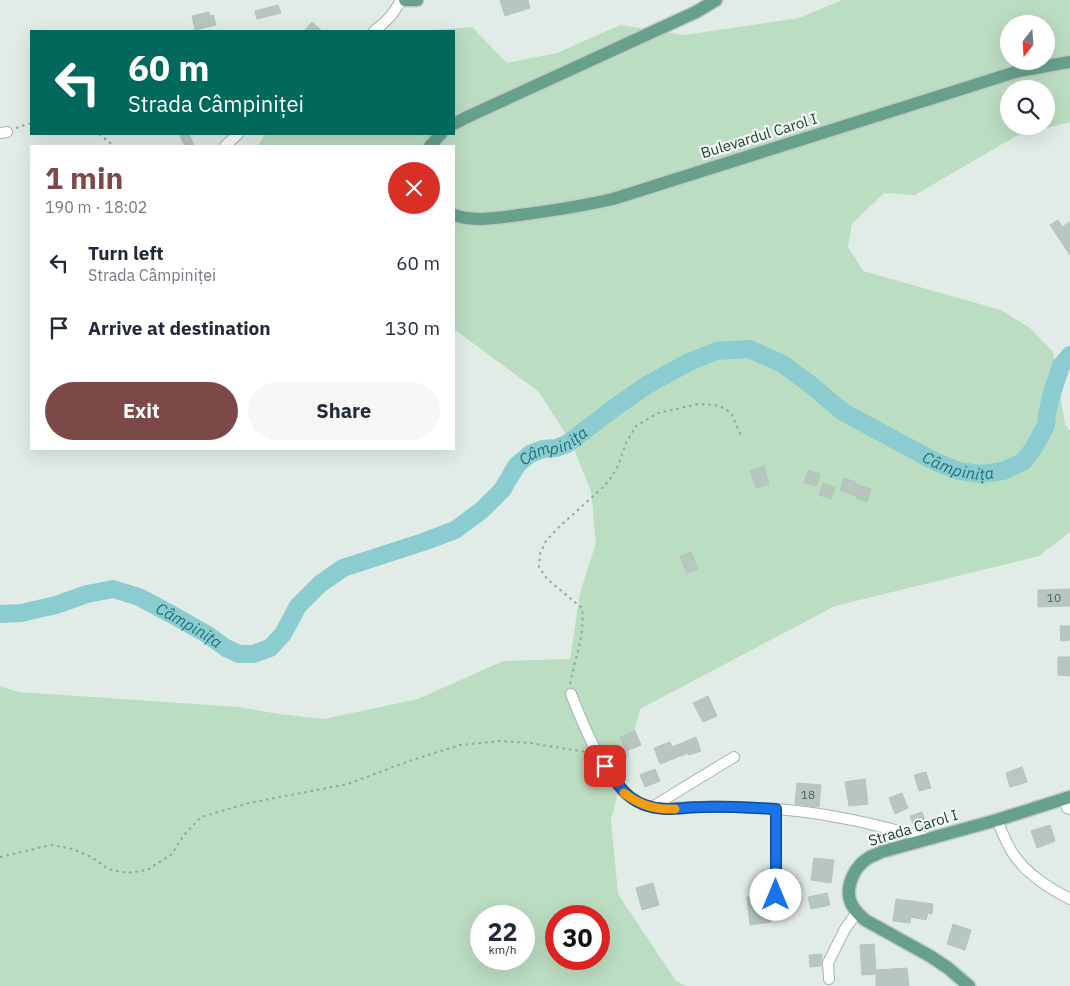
<!DOCTYPE html>
<meta charset="utf-8">
<style>
body{margin:0;font-family:"IBM Plex Sans",sans-serif;background:#f6f6f7;color:#1f2937;height:100vh;display:flex;flex-direction:column;font-size:19px;white-space:nowrap}
*{box-sizing:border-box;margin:0}
p{font-size:16px;color:#747a83}
.icon{flex:none;width:28px;height:28px;fill:none;stroke:currentColor;stroke-width:2;stroke-linecap:round;stroke-linejoin:round}
.map{position:relative;flex:1;overflow:hidden}
.sheet{position:absolute;left:30px;top:145px;width:425px;height:305px;display:flex;flex-direction:column;background:#fff;border-radius:0px;box-shadow:0 5px 20px #0002}
.sheet>*{flex:none}
.hud{position:absolute;left:30px;top:30px;width:425px;height:105px;border-radius:0px;box-shadow:0 5px 20px #0002;background:#00695c;color:#fff;overflow:hidden}
.needle{width:32px;rotate:197deg}
.buttons{position:absolute;left:1000px;top:15px;display:grid;gap:10px}
.buttons a{display:grid;place-items:center;width:55px;height:55px;border-radius:50%;background:#fff;box-shadow:0 5px 20px #0002;font-size:25px}
.speed{position:absolute;left:470px;top:905px;display:flex;gap:10px;font-size:25px;font-weight:700;text-align:center}
.speed>*{display:grid;place-content:center;width:65px;height:65px;border-radius:50%;background:#fff;box-shadow:0 5px 20px #0002;line-height:1}
.speed small{font-size:12px;font-weight:400}
.speed .limit{border:8px solid #d22;background:#fff;color:#111}
.pin{position:absolute;display:grid;place-items:center;width:42px;height:42px;color:#fff;margin:-21px;border-radius:10px;box-shadow:0 2px 8px #0006}
.me{position:absolute;width:55px;margin:-28px;rotate:0deg;stroke-linejoin:round;filter:drop-shadow(0 0 4px #0008)}
.turn{display:flex;align-items:center;gap:18px;height:105px;padding:0 15px;font-size:22px}
.turn .icon{width:65px;height:65px;stroke-width:2.5}
.turn b{display:block;font-size:35px;line-height:42px}
.round{display:grid;place-items:center;flex:none;width:52px;height:52px;border-radius:26px;background:#f6f6f7}
.overview{display:flex;align-items:center;justify-content:space-between;height:85px;padding:0 15px}
h1{font-size:30px;font-weight:700;line-height:38px;color:#7d4948}
.action{display:flex;gap:10px;margin-top:auto;padding:10px 15px}
.action a{flex:1;height:58px;border-radius:30px;background:#7d4948;color:#fff;font-size:20px;font-weight:700;line-height:58px;text-align:center}
.action a+a{background:#f6f6f7;color:#1f2937}
ul{padding:0;list-style:none}
li{display:flex;align-items:center;gap:15px;height:65px;padding:0 15px}
li div{flex:1}
li b{display:block;font-size:19px}
li em{font-style:normal}
.map>svg:first-child{display:block}
.green{fill:#bbddc1;fill-rule:evenodd}
.lines{fill:none;stroke-linecap:round;stroke-linejoin:round}
.river{stroke:#8accd0;stroke-width:18}
.building{fill:#b7c7bf;stroke:#b4c5bd}
.minor-casing{stroke:#a5b4ad;stroke-width:12}
.major-casing{stroke:#c1c9c6;stroke-width:15}
.path{stroke:#82af9d;stroke-width:2;stroke-dasharray:2.5 4;stroke-linecap:butt}
.minor{stroke:#fff;stroke-width:10}
.major{stroke:#67a18c;stroke-width:12}
.route-casing{stroke:#114b97;stroke-width:12}
.route{stroke:#1a73e8;stroke-width:9}
.slow{stroke:#f59e0b;stroke-width:9}
.labels{text-anchor:middle;stroke-width:4.5;stroke-linejoin:round;paint-order:stroke}
.number-label{font-size:12px;fill:#476056}
.street-label{font-size:15px;fill:#223d33;stroke:#f2f8f5}
.water-label{font-size:16px;font-style:italic;fill:#1d7278;stroke:#f2f8f5}
</style>
<div class="map">
<svg width="1070" height="986" viewBox="0 0 1070 986">
<rect width="100%" height="100%" fill="#e2ece6"/>
<path class="green" d="M842,0h228v122l-54,14 -101,59 -31,-2 -32,31 -4,23 15,24 138,39 29,18 23,24 12,72 5,7v101l-31,24 -204,50 -195,103 -29,111 7,74 58,87 10,5h-686v-300l19,6 220,15 40,7 45,5 94,-20 85,-38 67,-2 10,-66 16,-50 -5,-52 -20,-49 -32,-50 -85,-63v-183h-196l7,-12h189v-103h-28l46,-4 35,36 50,-10 63,-28 64,10 115,-17zM1009,24h37v37h-37zM1009,89h37v37h-37zM481,916h43v43h-43zM556,916h43v43h-43z"/>
<g class="lines">
<path class="river" id="s1" d="M0,614l21,-1 35,-8 31,-11 26,-5 26,8 32,17 37,21 18,13 13,6h14l17,-6 13,-14 15,-28 22,-22 23,-16 83,-27 29,-11 27,-20 20,-20 15,-25 13,-11 13,-5 13,-1 11,-4 47,-36 33,-23 42,-23 27,-11 33,-2 34,15 28,21 32,27 93,50 23,9 22,3 22,-3 21,-10 11,-15 11,-21 1,-11 5,-21 9,-27 9,-11"/>
</g>
<g class="building">
<polygon points="504,0 528,0 530,8 505,16 500,1"/>
<polygon points="278,5 281,13 257,19 255,11"/>
<polygon points="209,12 210,16 213,15 216,25 195,30 192,16"/>
<polygon points="312,22 322,31 304,31"/>
<polygon points="179,134 189,134 194,146 185,146"/>
<polygon points="1058,220 1062,227 1070,222 1070,255 1050,225"/>
<polygon points="764,466 769,484 756,488 750,471"/>
<polygon points="808,470 820,474 817,486 804,483"/>
<polygon points="844,478 856,482 855,484 871,489 867,502 856,498 856,496 840,490"/>
<polygon points="823,483 835,487 831,499 819,495"/>
<polygon points="691,552 698,569 687,573 680,556"/>
<polygon points="1070,589 1070,606 1038,607 1038,590"/>
<polygon points="1060,626 1070,626 1070,640 1061,641"/>
<polygon points="1058,657 1070,657 1070,676 1058,675"/>
<polygon points="708,696 717,716 703,722 693,703"/>
<polygon points="635,731 641,745 626,751 620,737"/>
<polygon points="696,737 701,751 689,755 688,753 660,764 654,748 670,742 672,747"/>
<polygon points="1022,767 1027,782 1010,787 1006,773"/>
<polygon points="655,769 660,781 645,787 640,775"/>
<polygon points="926,772 931,788 919,791 914,775"/>
<polygon points="865,779 868,804 849,806 845,782"/>
<polygon points="797,783 821,785 819,807 795,804"/>
<polygon points="902,793 908,808 895,814 889,798"/>
<polygon points="922,812 926,823 914,827 910,816"/>
<polygon points="1050,825 1055,841 1037,848 1031,831"/>
<polygon points="814,858 834,860 831,883 811,880"/>
<polygon points="653,883 659,905 642,910 636,888"/>
<polygon points="827,893 830,905 811,909 808,897"/>
<polygon points="768,895 771,922 750,925 747,897"/>
<polygon points="896,899 933,904 932,914 928,913 926,920 911,917 910,923 893,921"/>
<polygon points="953,924 971,930 965,950 947,944"/>
<polygon points="874,944 876,970 907,968 909,986 876,986 876,974 862,975 860,945"/>
<polygon points="822,954 821,966 810,967 809,955"/>
</g>
<g class="lines">
<defs>
<g id="minor">
<path d="M374,31c14,-11 19,-16 27,-31"/>
<polyline points="0,133 7,132"/>
<polyline points="225,146 238,134"/>
<path d="M571,694c11,28 35,88 60,104 22,15 46,9 70,9 47,-1 95,2 141,11 29,5 59,14 89,21"/>
<polyline points="1064,799 1067,808 1070,809"/>
<polyline points="652,807 734,757"/>
<polyline points="776,809 776,895"/>
<path d="M997,820c5,12 10,25 17,35 14,20 35,33 56,44"/>
<polyline points="829,979 828,963 845,929 857,912"/>
</g>
<g id="major">
<polyline points="405,0 417,0"/>
<polyline points="454,124 465,118 696,12 716,0"/>
<polyline points="430,146 441,134"/>
<path d="M454,215c20,7 44,3 65,0 32,-4 63,-9 94,-16l406,-128 51,-9"/>
<path d="M969,986l-21,-18 -18,-12 -65,-36c-5,-5 -10,-9 -13,-15 -9,-17 3,-40 18,-48 4,-2 8,-3 11,-5l116,-32 73,-23"/>
</g>
</defs>
<use href="#minor" class="minor-casing"/>
<use href="#major" class="major-casing"/>
<g class="path">
<polyline points="16,128 31,123"/>
<polyline points="99,134 114,146"/>
<path d="M570,684c5,-26 15,-48 12,-76l-35,-29 -8,-12 1,-13 6,-13 11,-12 45,-41 9,-10 7,-12 8,-23 10,-17 22,-13 41,-9 16,1 9,3 7,5 11,25"/>
<polyline points="0,857 51,845 73,849 93,858 108,869 127,873 147,870 172,854 183,836 201,817 249,803 348,784 409,761 460,745 501,741 530,743 586,752"/>
</g>
<use href="#minor" class="minor"/>
<use href="#major" class="major"/>
</g>
<g class="lines">
<defs>
<path id="route" d="M605,766c16,25 30,43 63,43 11,0 23,-2 34,-2 25,-1 49,1 74,2v86"/>
</defs>
<use href="#route" class="route-casing"/>
<use href="#route" class="route"/>
<path class="slow" d="M624,793c14,11 32,17 51,16"/>
</g>
<g class="labels">
<g class="number-label">
<text x="1054" y="602">10</text>
<text x="808" y="799">18</text>
</g>
<g class="street-label">
<text transform="translate(759 136) rotate(-17)" y="5">Bulevardul Carol I</text>
<text transform="translate(913 828) rotate(-17)" y="5">Strada Carol I</text>
</g>
<g class="water-label">
<text dy="6" stroke="none"><textPath href="#s1" startOffset="652">Câmpinița</textPath></text>
<text dy="6" stroke="none"><textPath href="#s1" startOffset="1118">Câmpinița</textPath></text>
<text dy="6" stroke="none"><textPath href="#s1" startOffset="201">Câmpinița</textPath></text>
</g>
</g>
</svg>
<div class="buttons">
<a><svg class="needle" viewBox="-14 -14 28 28"><path d="M0-13l5 13h-10z" fill="#e53935"/><path d="M0 13l5-13h-10z" fill="#747a83"/></svg></a>
<a><svg class="icon" aria-label="search" viewBox="0 0 24 24"><circle cx="10" cy="10" r="6"/><path d="M15 15l6 6"/></svg></a>
</div>
<div class="speed"><div>22<small>km/h</small></div><div class="limit">30</div></div>
<div class="pin" style="left:605px;top:766px;background:#d93025"><svg class="icon" aria-label="arrive" viewBox="0 0 24 24"><path d="M6 21V4h12l-3 4 3 4H6"/></svg></div>
<svg class="me" style="left:776px;top:895px" viewBox="-20 -20 40 40"><circle r="19" fill="#fff"/><path d="M0-13L10 11 0 6-10 11z" fill="#1a73e8"/></svg>
<div class="hud">
<div class="turn"><svg class="icon" aria-label="left" viewBox="0 0 24 24"><path d="M17 20v-9H6M10 6l-5 5 5 5"/></svg><div><b>60 m</b>Strada Câmpiniței</div></div>
</div>
<section class="sheet">
<div class="overview"><div><h1>1 min</h1><p>190 m · 18:02</p></div><a class="round" style="background:#d93025;color:#fff"><svg class="icon" aria-label="close" viewBox="0 0 24 24"><path d="M6 6l12 12M18 6L6 18"/></svg></a></div>
<ul>
<li><svg class="icon" aria-label="left" viewBox="0 0 24 24"><path d="M17 20v-9H6M10 6l-5 5 5 5"/></svg><div><b>Turn left</b><p>Strada Câmpiniței</p></div><em>60 m</em></li>
<li><svg class="icon" aria-label="arrive" viewBox="0 0 24 24"><path d="M6 21V4h12l-3 4 3 4H6"/></svg><div><b>Arrive at destination</b></div><em>130 m</em></li>
</ul>
<div class="action"><a>Exit</a><a>Share</a></div>
</section>
</div>
